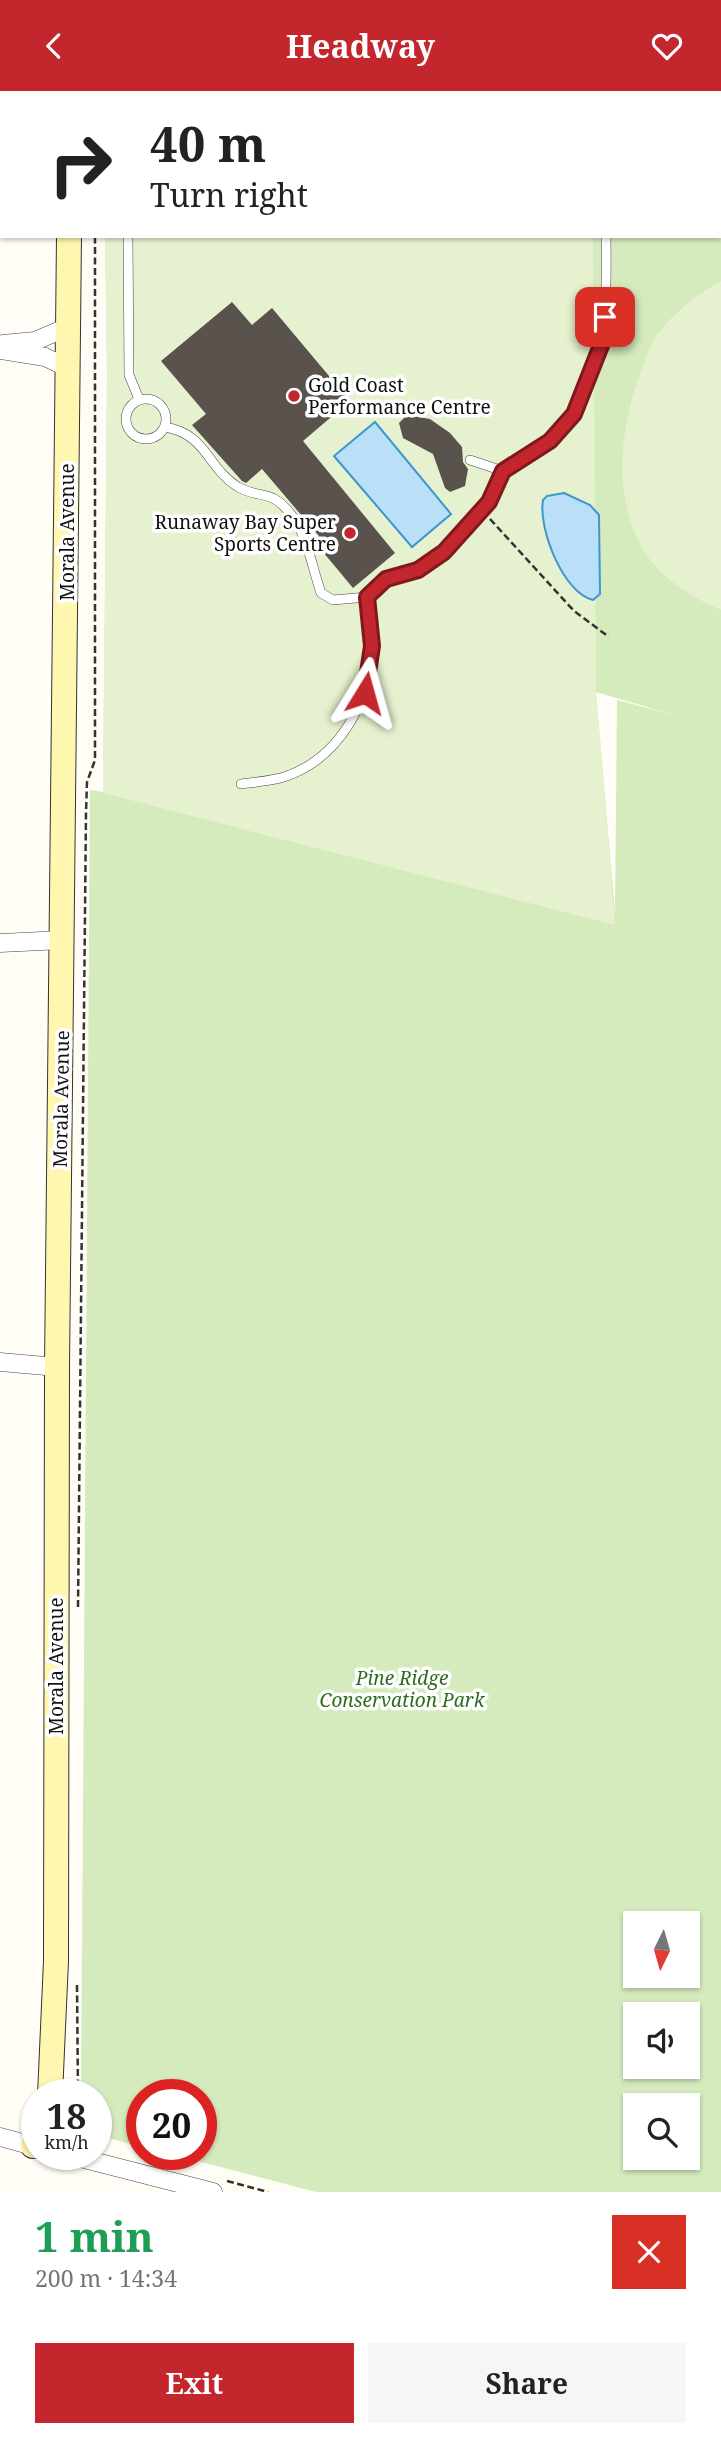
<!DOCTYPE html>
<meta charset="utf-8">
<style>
body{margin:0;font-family:"Noto Serif",serif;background:#f6f6f6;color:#222;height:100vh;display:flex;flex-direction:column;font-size:26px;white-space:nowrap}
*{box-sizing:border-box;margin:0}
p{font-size:23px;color:#767676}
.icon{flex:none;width:38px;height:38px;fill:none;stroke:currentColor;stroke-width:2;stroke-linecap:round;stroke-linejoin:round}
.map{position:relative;height:2101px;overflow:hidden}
.details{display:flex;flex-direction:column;background:#fff;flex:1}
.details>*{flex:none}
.hud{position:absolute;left:0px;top:0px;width:721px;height:147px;box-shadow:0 2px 5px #0004;background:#fff;color:#222;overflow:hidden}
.needle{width:46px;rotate:185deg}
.tools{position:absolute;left:623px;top:1820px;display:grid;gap:14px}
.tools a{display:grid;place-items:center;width:77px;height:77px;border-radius:0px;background:#fff;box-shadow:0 2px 5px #0004;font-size:35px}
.speed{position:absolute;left:21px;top:1988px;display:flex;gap:14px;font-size:35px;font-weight:700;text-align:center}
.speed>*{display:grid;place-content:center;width:91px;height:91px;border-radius:50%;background:#fff;box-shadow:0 2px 5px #0004;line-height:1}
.speed small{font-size:18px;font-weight:400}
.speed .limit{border:10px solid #d22;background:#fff;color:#111}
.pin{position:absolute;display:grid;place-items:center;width:60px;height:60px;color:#fff;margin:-30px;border-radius:14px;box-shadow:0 4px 10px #0006}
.me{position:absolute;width:77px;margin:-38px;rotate:8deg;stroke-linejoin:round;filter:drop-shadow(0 0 5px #0008)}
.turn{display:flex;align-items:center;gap:24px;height:147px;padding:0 35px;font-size:32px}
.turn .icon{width:91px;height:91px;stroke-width:2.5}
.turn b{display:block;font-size:49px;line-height:60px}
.round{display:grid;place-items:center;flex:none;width:74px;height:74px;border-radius:0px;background:#f6f6f6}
.headline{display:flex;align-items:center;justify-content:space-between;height:119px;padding:0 35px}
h1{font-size:42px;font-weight:700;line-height:52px;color:#1e9e55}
.button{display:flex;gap:14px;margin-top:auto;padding:14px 35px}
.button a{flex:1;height:80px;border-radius:0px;background:#c4262e;color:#fff;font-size:28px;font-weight:700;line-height:80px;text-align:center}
.button a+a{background:#f6f6f6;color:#222}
header{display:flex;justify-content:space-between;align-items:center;height:91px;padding:0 35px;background:#c4262e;color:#fff;font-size:32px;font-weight:700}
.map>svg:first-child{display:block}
.green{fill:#d5ebbd;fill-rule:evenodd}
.pitch{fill:#e6f2cf}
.water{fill:#b9e0f7;stroke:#3f96cf;stroke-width:2}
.building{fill:#5a524d}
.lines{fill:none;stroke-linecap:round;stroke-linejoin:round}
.lane-casing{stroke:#444;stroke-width:10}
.street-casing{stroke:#444;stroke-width:19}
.secondary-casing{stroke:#333;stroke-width:26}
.path{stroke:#333;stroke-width:2.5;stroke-dasharray:7 3.5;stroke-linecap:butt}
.lane{stroke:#fff;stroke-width:9}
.street{stroke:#fff;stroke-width:18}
.secondary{stroke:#fff6b0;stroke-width:24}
.route-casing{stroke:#7f191e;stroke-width:18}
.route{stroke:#c4262e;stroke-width:12}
.poi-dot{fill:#c4262e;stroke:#fff;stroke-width:2.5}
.labels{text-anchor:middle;stroke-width:7;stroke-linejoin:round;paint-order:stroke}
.poi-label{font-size:19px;fill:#111;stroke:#fff;text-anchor:start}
.street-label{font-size:19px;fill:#111;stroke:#fff}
.park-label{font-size:19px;font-style:italic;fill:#2f6b1f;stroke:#fff}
</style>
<header><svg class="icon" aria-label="back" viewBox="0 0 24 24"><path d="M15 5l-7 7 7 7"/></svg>Headway<svg class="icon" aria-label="heart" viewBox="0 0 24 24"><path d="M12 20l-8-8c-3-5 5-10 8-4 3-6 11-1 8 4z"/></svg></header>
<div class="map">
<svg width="721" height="2101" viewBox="0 0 721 2101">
<rect width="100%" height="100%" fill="#fffdf5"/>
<path class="green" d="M102,0h619v2101h-405l-145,-38h30v-59h-59v52l-46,-12v-40h-15l9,-1305 13,2 4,-417 -2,-139h614v-143zM596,601l78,23 -57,-15 -2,213zM635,1832h53v53h-53zM635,1923h53v53h-53zM635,2014h53v53h-53z"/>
<g class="pitch">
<rect x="102" y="0" width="491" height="2"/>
<polygon points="105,145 593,145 596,601 615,834 103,702 107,284"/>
<path d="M721,190v329c-27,-12 -55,-28 -73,-53 -37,-54 -29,-127 -7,-186 4,-9 7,-22 12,-30 16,-25 43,-46 68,-60z"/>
</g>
<g class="water">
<polygon points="375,331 451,423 412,456 334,365"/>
<path d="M564,402l26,12 9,10 1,79 -7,6c-30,-7 -55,-72 -50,-100l4,-4z"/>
</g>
<g class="building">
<polygon points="232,211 252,234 272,217 350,310 303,350 395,462 353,497 313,449 319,445 262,378 246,392 242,390 192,334 206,323 161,270"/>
<polygon points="407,324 430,328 450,342 462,356 463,371 468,378 465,395 450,401 445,397 433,363 403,347 399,332"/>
</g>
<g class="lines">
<defs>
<g id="lane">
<polyline points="176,2 177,0"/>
<polyline points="605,2 605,0"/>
<polyline points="128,145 129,284 139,308"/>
<circle cx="146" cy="328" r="20"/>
<path d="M165,336c42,7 42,41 73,60 23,13 33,0 55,30 14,19 20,53 28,76l12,7 34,-3"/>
<path d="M470,369l33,11c15,-9 32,-18 45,-29 60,-48 59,-137 58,-206"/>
<path d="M241,693c14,-2 30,-3 43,-7 55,-18 87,-76 88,-131 0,-16 -3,-33 -5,-49l19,-18 32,-9 26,-18 46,-50 13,-31"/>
</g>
<g id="street">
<polyline points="3,253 35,250 68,236"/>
<polyline points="0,259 45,266 68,277"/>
<polyline points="0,852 63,849"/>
<polyline points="0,1271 57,1276"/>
<polyline points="0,2046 37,2056"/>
<polyline points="65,2063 213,2101"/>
</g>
<g id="secondary">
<polyline points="70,2 70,0"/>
<polyline points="50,2004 56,1870 57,1276 69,145"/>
<polyline points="33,2055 37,2054"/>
<polyline points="69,2063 71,2065"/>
</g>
</defs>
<use href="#lane" class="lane-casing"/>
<use href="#street" class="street-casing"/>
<use href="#secondary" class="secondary-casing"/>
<g class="path">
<polyline points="95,0 95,2"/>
<polyline points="490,428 574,520 609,546"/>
<polyline points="78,1516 86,722 87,691 95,669 95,145"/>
<polyline points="77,1894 78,2004"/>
<polyline points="227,2090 268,2101"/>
</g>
<use href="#lane" class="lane"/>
<use href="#street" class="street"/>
<use href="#secondary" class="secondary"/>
</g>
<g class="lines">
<defs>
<polyline id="route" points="365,602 372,555 367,506 386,488 418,479 444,461 489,411 503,380 550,350 574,323 604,247 605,226"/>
</defs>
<use href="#route" class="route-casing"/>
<use href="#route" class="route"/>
</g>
<g class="poi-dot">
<circle cx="294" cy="305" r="7"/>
<circle cx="350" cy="442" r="7"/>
</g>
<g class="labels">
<g class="poi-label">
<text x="308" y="301">Gold Coast<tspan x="308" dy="22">Performance Centre</tspan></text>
<text x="336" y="438" text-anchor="end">Runaway Bay Super<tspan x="336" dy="22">Sports Centre</tspan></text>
</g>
<g class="street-label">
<text transform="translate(67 441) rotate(-90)" y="7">Morala Avenue</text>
<text transform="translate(61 1008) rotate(-89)" y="7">Morala Avenue</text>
<text transform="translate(56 1575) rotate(-90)" y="7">Morala Avenue</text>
</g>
<g class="park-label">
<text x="402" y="1594">Pine Ridge<tspan x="402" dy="22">Conservation Park</tspan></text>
</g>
</g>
</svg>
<div class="tools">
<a><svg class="needle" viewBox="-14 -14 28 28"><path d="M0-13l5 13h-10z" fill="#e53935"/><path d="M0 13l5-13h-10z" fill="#767676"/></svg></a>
<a><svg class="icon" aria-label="sound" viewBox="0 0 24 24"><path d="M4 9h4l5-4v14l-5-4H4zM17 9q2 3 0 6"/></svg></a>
<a><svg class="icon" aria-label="search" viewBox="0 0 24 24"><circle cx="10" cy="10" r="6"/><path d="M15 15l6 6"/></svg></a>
</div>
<div class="speed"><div>18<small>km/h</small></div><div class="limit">20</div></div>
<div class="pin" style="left:605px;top:226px;background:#d93025"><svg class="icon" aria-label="arrive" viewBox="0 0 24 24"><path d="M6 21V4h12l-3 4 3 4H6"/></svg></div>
<svg class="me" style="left:365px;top:602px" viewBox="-20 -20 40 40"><path d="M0-17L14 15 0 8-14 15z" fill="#c4262e" stroke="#fff" stroke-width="4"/></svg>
<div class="hud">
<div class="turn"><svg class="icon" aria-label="right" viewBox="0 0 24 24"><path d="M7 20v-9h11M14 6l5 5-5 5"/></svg><div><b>40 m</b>Turn right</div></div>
</div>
</div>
<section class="details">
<div class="headline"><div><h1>1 min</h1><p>200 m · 14:34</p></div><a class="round" style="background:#d93025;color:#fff"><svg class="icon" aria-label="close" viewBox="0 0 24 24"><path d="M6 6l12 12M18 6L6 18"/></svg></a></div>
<div class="button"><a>Exit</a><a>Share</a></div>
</section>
